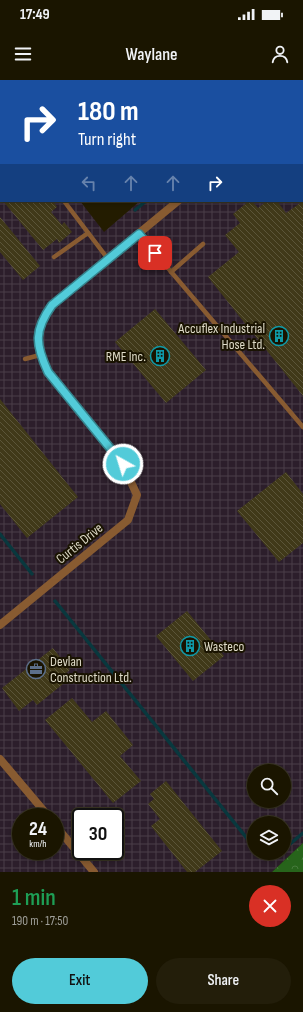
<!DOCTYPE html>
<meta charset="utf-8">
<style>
body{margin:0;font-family:"Sofia Sans Condensed",sans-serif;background:#231e0a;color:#f1f3f6;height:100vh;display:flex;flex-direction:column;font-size:15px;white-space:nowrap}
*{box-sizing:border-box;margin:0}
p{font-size:13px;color:#9f9f99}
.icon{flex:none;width:22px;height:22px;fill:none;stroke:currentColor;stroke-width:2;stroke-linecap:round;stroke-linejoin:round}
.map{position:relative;height:792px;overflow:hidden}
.panel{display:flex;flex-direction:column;background:#1a1500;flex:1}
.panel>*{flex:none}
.top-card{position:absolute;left:0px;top:0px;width:303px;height:122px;box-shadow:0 2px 6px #0003,0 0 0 1px #383422;background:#1a4fa0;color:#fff;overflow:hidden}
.controls{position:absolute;left:247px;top:684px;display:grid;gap:8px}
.controls a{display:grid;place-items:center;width:44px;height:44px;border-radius:50%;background:#1a1500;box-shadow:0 2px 6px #0003,0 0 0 1px #383422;font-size:20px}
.speed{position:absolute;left:12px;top:728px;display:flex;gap:8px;font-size:20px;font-weight:700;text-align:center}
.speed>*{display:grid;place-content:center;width:52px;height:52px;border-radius:50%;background:#1a1500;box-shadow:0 2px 6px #0003,0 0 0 1px #383422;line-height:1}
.speed small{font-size:10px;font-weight:400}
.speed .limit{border:2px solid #111;border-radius:6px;background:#fff;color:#111}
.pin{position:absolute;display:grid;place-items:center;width:34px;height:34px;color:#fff;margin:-17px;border-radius:8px;box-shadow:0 2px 6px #0006}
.me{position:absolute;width:44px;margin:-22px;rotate:321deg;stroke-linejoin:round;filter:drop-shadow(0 0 3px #0008)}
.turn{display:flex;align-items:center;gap:14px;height:84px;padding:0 12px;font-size:18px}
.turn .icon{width:52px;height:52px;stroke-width:2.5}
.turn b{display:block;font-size:28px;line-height:34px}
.lanes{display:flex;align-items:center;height:38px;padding:0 12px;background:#0003;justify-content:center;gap:20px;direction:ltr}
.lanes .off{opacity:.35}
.round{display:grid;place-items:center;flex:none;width:42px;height:42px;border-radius:21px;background:#231e0a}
.head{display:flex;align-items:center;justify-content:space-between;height:68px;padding:0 12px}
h1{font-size:24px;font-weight:600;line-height:30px;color:#1e9e55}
.cta{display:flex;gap:8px;margin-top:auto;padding:8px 12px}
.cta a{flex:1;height:46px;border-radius:24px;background:#52cbd9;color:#111;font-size:16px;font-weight:600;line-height:46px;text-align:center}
.cta a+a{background:#231e0a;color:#f1f3f6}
.status{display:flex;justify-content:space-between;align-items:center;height:28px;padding:0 20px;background:#1a1500;direction:ltr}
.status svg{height:11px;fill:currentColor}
header{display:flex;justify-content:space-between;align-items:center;height:52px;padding:0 12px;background:#1a1500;font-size:18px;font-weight:600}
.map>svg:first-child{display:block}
.industrial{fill:url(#industrial-grid);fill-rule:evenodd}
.forest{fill:url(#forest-crowns)}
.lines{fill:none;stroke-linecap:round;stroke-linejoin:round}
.stream{stroke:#09383e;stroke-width:3.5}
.building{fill:url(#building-back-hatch)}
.lane{stroke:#885b31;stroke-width:4.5}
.street{stroke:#885b31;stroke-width:8}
.route-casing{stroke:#35848d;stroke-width:10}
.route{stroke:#52cbd9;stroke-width:7}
.labels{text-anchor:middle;stroke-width:4;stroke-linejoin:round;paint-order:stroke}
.poi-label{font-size:14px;fill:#dfdbc8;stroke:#191300;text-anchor:end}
.street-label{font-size:14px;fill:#dfdbc8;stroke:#191300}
</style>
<div class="status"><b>17:49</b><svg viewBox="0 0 49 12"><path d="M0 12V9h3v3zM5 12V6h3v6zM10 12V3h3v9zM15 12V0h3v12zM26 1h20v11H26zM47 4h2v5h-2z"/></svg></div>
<header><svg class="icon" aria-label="menu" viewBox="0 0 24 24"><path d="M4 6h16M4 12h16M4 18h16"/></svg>Waylane<svg class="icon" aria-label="person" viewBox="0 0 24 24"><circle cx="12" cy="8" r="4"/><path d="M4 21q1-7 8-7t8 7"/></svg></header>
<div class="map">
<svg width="303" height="792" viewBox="0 0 303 792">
<defs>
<pattern id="industrial-grid" width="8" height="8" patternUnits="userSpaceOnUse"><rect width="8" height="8" fill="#2c1e2b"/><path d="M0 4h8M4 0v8" fill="none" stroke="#4a3e48"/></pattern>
<pattern id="forest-crowns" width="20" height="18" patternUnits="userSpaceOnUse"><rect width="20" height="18" fill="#27641b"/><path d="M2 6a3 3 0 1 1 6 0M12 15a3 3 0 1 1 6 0" fill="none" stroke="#467a3b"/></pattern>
<pattern id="building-back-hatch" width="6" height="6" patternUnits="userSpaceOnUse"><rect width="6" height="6" fill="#403919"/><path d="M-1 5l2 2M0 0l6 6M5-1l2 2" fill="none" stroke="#5b5539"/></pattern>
</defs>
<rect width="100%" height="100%" fill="#231c00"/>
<path class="industrial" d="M279,0h24v763l-31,29h-272v-777l1,106h79l24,31 36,-31h162v-120h-24zM254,691h30v30h-30zM21,737h34v34h-34zM81,737h34v34h-34zM254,743h30v30h-30z"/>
<polygon class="forest" points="303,763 303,792 272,792"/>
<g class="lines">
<g class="stream">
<polyline points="259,0 259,1"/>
<polyline points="135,130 146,121"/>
<polyline points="0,454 32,494"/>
<polyline points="55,521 254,767"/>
<polyline points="284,769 303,753"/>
<path d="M259,773c7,6 13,6 20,0"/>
</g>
</g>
<g class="building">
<polygon points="3,121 53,121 57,127 51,132 62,145 64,142 72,152 59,163 57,159 43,170"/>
<polygon points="249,121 252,121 258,128 267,121 277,121 286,133 303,121 303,316 208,197 239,172 225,155 240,143 233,134"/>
<polygon points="0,137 40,186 23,200 0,172"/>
<polygon points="155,229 206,290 166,323 115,262"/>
<polygon points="0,319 78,417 27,458 0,424"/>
<polygon points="286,392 303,414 303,463 279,482 237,431"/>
<polygon points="187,531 224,576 193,601 156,556"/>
<polygon points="53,568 70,590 58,599 63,604 37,625 33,620 19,631 2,608"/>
<polygon points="72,618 92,642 106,631 133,665 120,676 141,701 113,723 45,640"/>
<polygon points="166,701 222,771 195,792 187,792 151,746 160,739 148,724 154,719 150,714"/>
</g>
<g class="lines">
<g class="lane">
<polyline points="230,0 231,1"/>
<polyline points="117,1 118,0"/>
<polyline points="144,1 144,0"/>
<polyline points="302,54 303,54"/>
<polyline points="64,121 108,179"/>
<polyline points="139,154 303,347"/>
<polyline points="54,177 88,153"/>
<polyline points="171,192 203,164"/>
<polyline points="25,279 40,275"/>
</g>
<g class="street">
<polyline points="275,0 276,1"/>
<path d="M0,545l128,-105 9,-25 -14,-30 -75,-93c-13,-28 -14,-42 4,-67l126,-104"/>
<polyline points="0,679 49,737"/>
<polyline points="55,745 94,792"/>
</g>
</g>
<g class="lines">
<defs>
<path id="route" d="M123,384l-75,-92c-13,-28 -14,-42 4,-67l87,-71 16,19"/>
</defs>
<use href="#route" class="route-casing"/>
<use href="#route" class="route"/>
</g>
<defs>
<symbol id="building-ring" viewBox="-11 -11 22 22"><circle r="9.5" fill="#191300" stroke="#0f9aa8" stroke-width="1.5"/><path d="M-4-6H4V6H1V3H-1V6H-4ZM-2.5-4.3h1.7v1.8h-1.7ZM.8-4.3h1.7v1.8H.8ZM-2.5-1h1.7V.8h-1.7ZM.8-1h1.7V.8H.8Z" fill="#0f9aa8"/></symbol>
<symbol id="office-ring" viewBox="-11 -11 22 22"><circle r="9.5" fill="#191300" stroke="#5c6f8a" stroke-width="1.5"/><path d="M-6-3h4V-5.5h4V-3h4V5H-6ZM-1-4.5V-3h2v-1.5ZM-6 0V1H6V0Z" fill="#5c6f8a"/></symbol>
</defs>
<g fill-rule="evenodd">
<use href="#building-ring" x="268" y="245" width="22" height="22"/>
<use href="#building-ring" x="149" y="265" width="22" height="22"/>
<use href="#building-ring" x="179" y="555" width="22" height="22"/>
<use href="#office-ring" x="25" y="578" width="22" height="22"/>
</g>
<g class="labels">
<g class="poi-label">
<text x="265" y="253">Accuflex Industrial<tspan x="265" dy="16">Hose Ltd.</tspan></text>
<text x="146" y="281">RME Inc.</text>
<text x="204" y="571" text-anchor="start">Wasteco</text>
<text x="50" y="586" text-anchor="start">Devlan<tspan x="50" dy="16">Construction Ltd.</tspan></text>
</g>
<g class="street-label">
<text transform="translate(79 463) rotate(-39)" y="5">Curtis Drive</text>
</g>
</g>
</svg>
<div class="controls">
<a><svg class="icon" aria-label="search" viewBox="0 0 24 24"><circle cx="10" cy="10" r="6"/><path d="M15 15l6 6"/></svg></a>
<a><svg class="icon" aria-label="layers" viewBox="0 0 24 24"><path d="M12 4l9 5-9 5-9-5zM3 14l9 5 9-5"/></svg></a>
</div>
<div class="speed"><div>24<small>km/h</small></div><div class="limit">30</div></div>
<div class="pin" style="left:155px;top:173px;background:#d93025"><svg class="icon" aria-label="arrive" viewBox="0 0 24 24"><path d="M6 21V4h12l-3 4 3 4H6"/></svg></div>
<svg class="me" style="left:123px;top:384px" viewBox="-20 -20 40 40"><circle r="17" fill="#52cbd9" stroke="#fff" stroke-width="3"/><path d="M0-11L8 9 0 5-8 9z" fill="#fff"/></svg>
<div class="top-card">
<div class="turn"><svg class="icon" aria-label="right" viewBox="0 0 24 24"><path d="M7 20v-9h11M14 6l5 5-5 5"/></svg><div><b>180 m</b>Turn right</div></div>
<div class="lanes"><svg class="icon off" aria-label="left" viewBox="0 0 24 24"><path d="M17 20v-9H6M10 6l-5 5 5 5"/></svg><svg class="icon off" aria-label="ahead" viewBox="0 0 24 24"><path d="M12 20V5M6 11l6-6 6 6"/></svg><svg class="icon off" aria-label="ahead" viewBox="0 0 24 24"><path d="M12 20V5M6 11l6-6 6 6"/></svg><svg class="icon" aria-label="right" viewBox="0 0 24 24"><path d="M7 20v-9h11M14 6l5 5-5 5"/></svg></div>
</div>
</div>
<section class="panel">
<div class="head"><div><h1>1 min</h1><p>190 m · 17:50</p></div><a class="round" style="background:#d93025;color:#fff"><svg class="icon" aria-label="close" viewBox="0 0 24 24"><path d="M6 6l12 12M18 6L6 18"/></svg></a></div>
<div class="cta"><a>Exit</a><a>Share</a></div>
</section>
